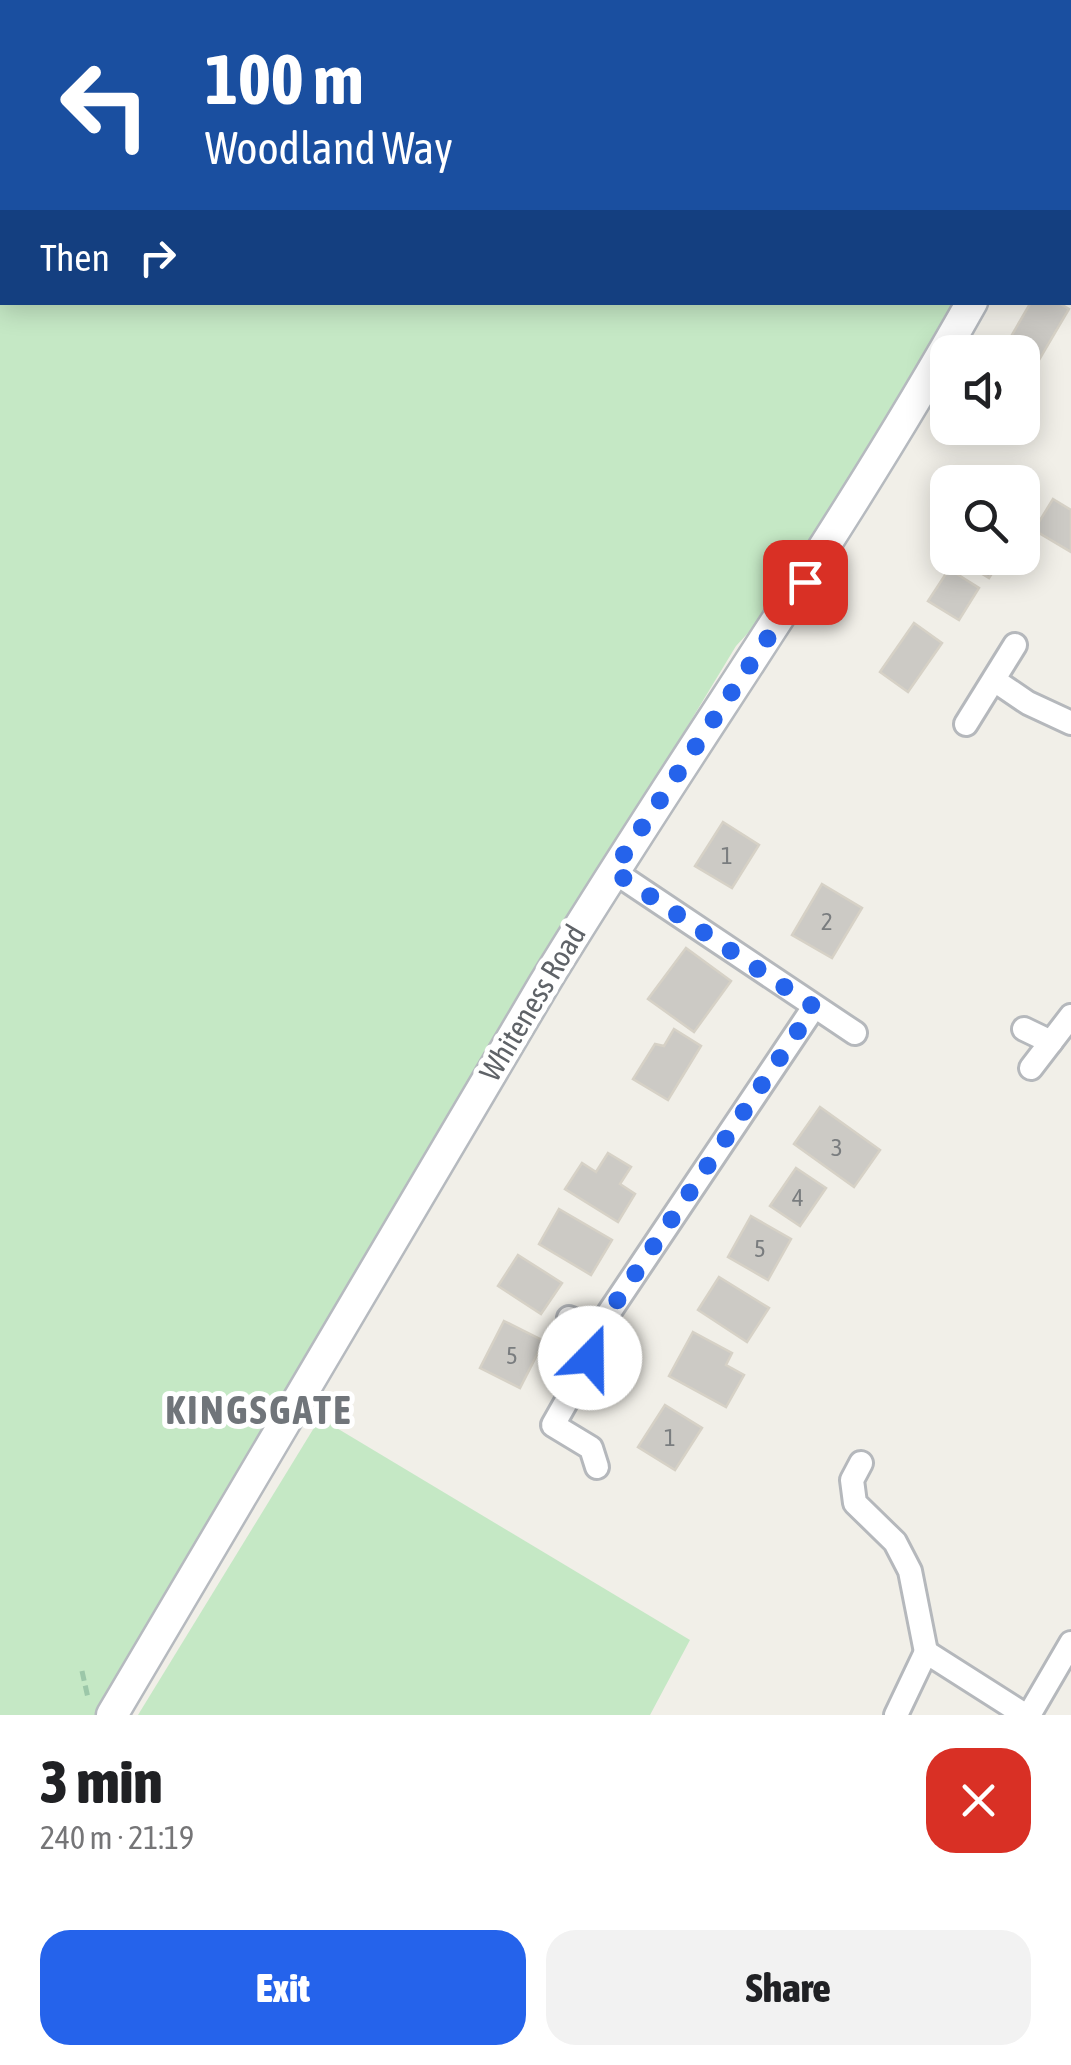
<!DOCTYPE html>
<meta charset="utf-8">
<style>
body{margin:0;font-family:"Asap Condensed",sans-serif;background:#f2f2f2;color:#202124;height:100vh;display:flex;flex-direction:column;font-size:38px;white-space:nowrap}
*{box-sizing:border-box;margin:0}
p{font-size:32px;color:#757577}
.icon{flex:none;width:55px;height:55px;fill:none;stroke:currentColor;stroke-width:2;stroke-linecap:round;stroke-linejoin:round}
.map{position:relative;height:1715px;overflow:hidden}
.sheet{display:flex;flex-direction:column;background:#fff;flex:1}
.sheet>*{flex:none}
.top-card{position:absolute;left:0px;top:0px;width:1072px;height:305px;box-shadow:0 5px 25px #0003;background:#1a4fa0;color:#fff;overflow:hidden}
.tools{position:absolute;left:930px;top:335px;display:grid;gap:20px}
.tools a{display:grid;place-items:center;width:110px;height:110px;border-radius:20px;background:#fff;box-shadow:0 5px 25px #0003;font-size:50px}
.pin{position:absolute;display:grid;place-items:center;width:85px;height:85px;color:#fff;margin:-42px;border-radius:20px;box-shadow:0 5px 15px #0006}
.me{position:absolute;width:110px;margin:-55px;rotate:22deg;stroke-linejoin:round;filter:drop-shadow(0 0 8px #0008)}
.turn{display:flex;align-items:center;gap:35px;height:210px;padding:0 40px;font-size:45px}
.turn .icon{width:130px;height:130px;stroke-width:2.5}
.turn b{display:block;font-size:70px;line-height:85px}
.then{display:flex;align-items:center;height:95px;padding:0 40px;background:#0003;gap:20px;font-size:38px}
.round{display:grid;place-items:center;flex:none;width:105px;height:105px;border-radius:30px;background:#f2f2f2}
.overview{display:flex;align-items:center;justify-content:space-between;height:170px;padding:0 40px}
h1{font-size:60px;font-weight:800;line-height:75px}
.primary-button{display:flex;gap:20px;margin-top:auto;padding:20px 40px}
.primary-button a{flex:1;height:115px;border-radius:30px;background:#2563eb;color:#fff;font-size:40px;font-weight:800;line-height:115px;text-align:center}
.primary-button a+a{background:#f2f2f2;color:#202124}
.map>svg:first-child{display:block}
.green{fill:#c5e8c5}
.building{fill:#cccac5;stroke:#d6d1c6;stroke-width:2.5}
.lines{fill:none;stroke-linecap:round;stroke-linejoin:round}
.minor-casing{stroke:#b5b8bc;stroke-width:28}
.secondary-casing{stroke:#b6babf;stroke-width:35}
.path{stroke:#9cc7a9;stroke-width:5;stroke-dasharray:10 5;stroke-linecap:butt}
.minor{stroke:#fff;stroke-width:22}
.secondary{stroke:#fff;stroke-width:30}
.route{stroke:#2563eb;stroke-width:18;stroke-dasharray:0 32.4}
.labels{text-anchor:middle;stroke-width:10;stroke-linejoin:round;paint-order:stroke}
.number-label{font-size:25px;fill:#7a7d7f}
.street-label{font-size:30px;fill:#5f6368;stroke:#fff}
.district-label{font-size:40px;font-weight:bold;letter-spacing:2.5px;fill:#70757a;stroke:#fff}
</style>
<div class="map">
<svg width="1071" height="1715" viewBox="0 0 1071 1715">
<rect width="100%" height="100%" fill="#f1efe8"/>
<g class="green">
<polygon points="0,0 1071,0 1070,194 1070,2 2,2 2,302 955,303 800,576 736,646 621,836 103,1715 0,1715"/>
<polygon points="320,1418 690,1640 650,1715 138,1715"/>
</g>
<g class="building">
<polygon points="1031,302 1057,302 1069,309 1022,389 1022,352 1002,352"/>
<polygon points="1053,499 1071,510 1071,552 1034,530"/>
<polygon points="956,558 1002,558 989,578"/>
<polygon points="949,569 979,588 959,620 928,601"/>
<polygon points="914,623 942,643 908,692 880,672"/>
<polygon points="723,822 759,845 732,888 695,866"/>
<polygon points="822,884 862,908 832,958 792,935"/>
<polygon points="686,948 731,981 694,1032 648,999"/>
<polygon points="674,1029 701,1046 668,1100 633,1079 655,1044 664,1046"/>
<polygon points="820,1107 880,1150 854,1187 794,1144"/>
<polygon points="608,1153 631,1167 620,1184 635,1194 618,1222 565,1189 582,1163 596,1172"/>
<polygon points="796,1168 826,1188 800,1226 770,1206"/>
<polygon points="559,1209 612,1240 591,1275 539,1244"/>
<polygon points="751,1216 791,1239 768,1280 728,1257"/>
<polygon points="518,1255 562,1283 541,1314 498,1286"/>
<polygon points="719,1277 769,1308 747,1342 698,1310"/>
<polygon points="504,1321 544,1341 520,1388 480,1368"/>
<polygon points="693,1332 732,1353 726,1365 744,1375 726,1407 669,1376"/>
<polygon points="665,1405 702,1428 675,1470 638,1447"/>
</g>
<g class="lines">
<defs>
<g id="minor">
<polyline points="994,680 1028,703 1071,723"/>
<polyline points="966,724 1015,645"/>
<polyline points="613,871 855,1033"/>
<polyline points="1024,1029 1051,1042"/>
<polyline points="1031,1068 1071,1016"/>
<polyline points="569,1318 598,1329 814,1007"/>
<polyline points="861,1463 852,1480 855,1503 895,1542 910,1571 926,1652"/>
<polyline points="597,1467 591,1448 553,1425 591,1358 598,1329"/>
<polyline points="896,1715 926,1652 1025,1715"/>
<polyline points="1029,1715 1071,1643"/>
</g>
<g id="secondary">
<polyline points="1070,219 1071,219"/>
<path d="M112,1715l432,-731c140,-230 296,-447 428,-682"/>
</g>
</defs>
<use href="#minor" class="minor-casing"/>
<use href="#secondary" class="secondary-casing"/>
<polyline class="path" points="82,1671 88,1698"/>
<use href="#minor" class="minor"/>
<use href="#secondary" class="secondary"/>
</g>
<g class="lines">
<polyline class="route" points="590,1358 598,1329 814,1007 613,871 805,582"/>
</g>
<g class="labels">
<g class="number-label">
<text x="727" y="864">1</text>
<text x="827" y="930">2</text>
<text x="837" y="1156">3</text>
<text x="798" y="1206">4</text>
<text x="760" y="1257">5</text>
<text x="512" y="1364">5</text>
<text x="670" y="1446">1</text>
</g>
<g class="street-label">
<text transform="translate(533 1003) rotate(-59)" y="10">Whiteness Road</text>
</g>
<g class="district-label">
<text x="259" y="1424">KINGSGATE</text>
</g>
</g>
</svg>
<div class="tools">
<a><svg class="icon" aria-label="sound" viewBox="0 0 24 24"><path d="M4 9h4l5-4v14l-5-4H4zM17 9q2 3 0 6"/></svg></a>
<a><svg class="icon" aria-label="search" viewBox="0 0 24 24"><circle cx="10" cy="10" r="6"/><path d="M15 15l6 6"/></svg></a>
</div>
<div class="pin" style="left:805px;top:582px;background:#d93025"><svg class="icon" aria-label="arrive" viewBox="0 0 24 24"><path d="M6 21V4h12l-3 4 3 4H6"/></svg></div>
<svg class="me" style="left:590px;top:1358px" viewBox="-20 -20 40 40"><circle r="19" fill="#fff"/><path d="M0-13L10 11 0 6-10 11z" fill="#2563eb"/></svg>
<div class="top-card">
<div class="turn"><svg class="icon" aria-label="left" viewBox="0 0 24 24"><path d="M17 20v-9H6M10 6l-5 5 5 5"/></svg><div><b>100 m</b>Woodland Way</div></div>
<div class="then">Then<svg class="icon" aria-label="right" viewBox="0 0 24 24"><path d="M7 20v-9h11M14 6l5 5-5 5"/></svg></div>
</div>
</div>
<section class="sheet">
<div class="overview"><div><h1>3 min</h1><p>240 m · 21:19</p></div><a class="round" style="background:#d93025;color:#fff"><svg class="icon" aria-label="close" viewBox="0 0 24 24"><path d="M6 6l12 12M18 6L6 18"/></svg></a></div>
<div class="primary-button"><a>Exit</a><a>Share</a></div>
</section>
